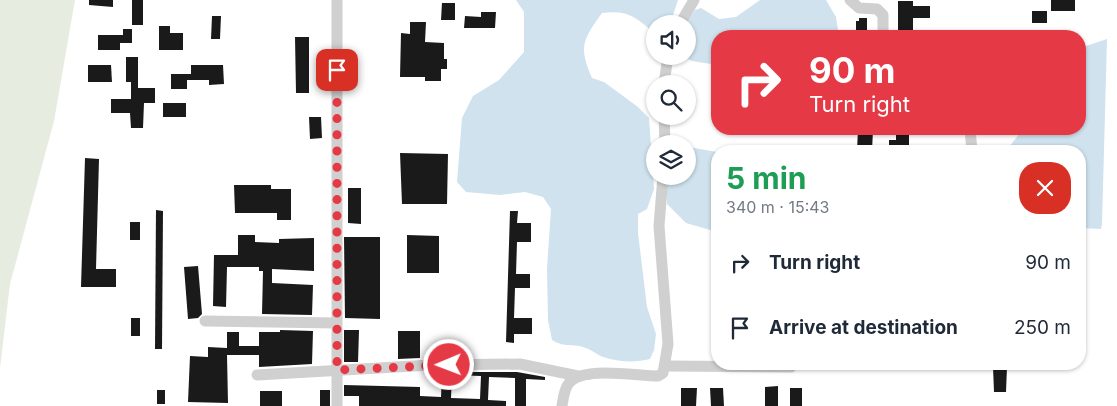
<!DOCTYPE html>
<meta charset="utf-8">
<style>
body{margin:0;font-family:Inter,sans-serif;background:#f2f2f3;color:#1f2937;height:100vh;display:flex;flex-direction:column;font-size:19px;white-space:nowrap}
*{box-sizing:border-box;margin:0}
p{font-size:16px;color:#747a83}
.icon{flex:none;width:28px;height:28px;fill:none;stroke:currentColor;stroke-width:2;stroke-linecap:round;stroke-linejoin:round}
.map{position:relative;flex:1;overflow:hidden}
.side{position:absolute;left:711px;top:145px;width:375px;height:225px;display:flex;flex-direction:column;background:#fff;border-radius:20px;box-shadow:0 1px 4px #0004}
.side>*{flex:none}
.top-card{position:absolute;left:711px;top:30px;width:375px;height:105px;border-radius:20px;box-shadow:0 1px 4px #0004;background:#e63946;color:#fff;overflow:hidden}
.fabs{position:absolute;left:646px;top:15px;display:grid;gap:10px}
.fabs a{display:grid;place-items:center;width:50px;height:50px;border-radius:50%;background:#fff;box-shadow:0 1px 4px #0004;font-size:25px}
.pin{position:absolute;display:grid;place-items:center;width:42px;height:42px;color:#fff;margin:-21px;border-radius:10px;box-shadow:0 2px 8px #0006}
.me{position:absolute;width:55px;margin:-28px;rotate:269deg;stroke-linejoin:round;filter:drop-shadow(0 0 4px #0008)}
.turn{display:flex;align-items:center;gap:18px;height:105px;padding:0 15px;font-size:22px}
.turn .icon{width:65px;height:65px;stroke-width:2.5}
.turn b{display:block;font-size:35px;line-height:42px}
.round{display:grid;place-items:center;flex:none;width:52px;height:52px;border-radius:20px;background:#f2f2f3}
.headline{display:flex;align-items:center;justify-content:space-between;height:85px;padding:0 15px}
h1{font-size:30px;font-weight:700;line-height:38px;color:#1e9e55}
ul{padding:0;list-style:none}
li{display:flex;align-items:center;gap:15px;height:65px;padding:0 15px}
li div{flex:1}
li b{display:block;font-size:19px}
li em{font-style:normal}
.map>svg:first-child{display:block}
.green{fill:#e6ecdf}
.water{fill:#cfe2ee}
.building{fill:#1a1a1a;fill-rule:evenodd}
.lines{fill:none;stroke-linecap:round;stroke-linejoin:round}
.minor{stroke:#d0d0d0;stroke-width:11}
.route{stroke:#e63946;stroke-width:9;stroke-dasharray:0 16.2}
</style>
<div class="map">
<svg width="1117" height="406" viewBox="0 0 1117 406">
<rect width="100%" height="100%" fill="#fff"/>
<polygon class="green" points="0,0 75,0 54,121 10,284 0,368"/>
<g class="water">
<path d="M516,0h162l-8,24h-15v10c-19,-17 -27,-24 -53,-21 -19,27 -24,33 -10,65l12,4 34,25 11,11 5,71 -7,20 -9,5v19l9,74 9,27 -2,16 -4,9c-15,4 -31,3 -47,-2 -6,-2 -11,-7 -17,-9 -13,-5 -21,0 -34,-8l-4,-20 -1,-51 4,-60 -8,-12 -18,-5 -25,3 -34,-3 -9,-10 5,-64 11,-22 26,-16 25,-28v-40z"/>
<polygon points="760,0 826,0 836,17 839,36 718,36 717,65 692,61 682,56 688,56 688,24 686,24 695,10 701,8 719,19 736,17"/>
<polygon points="1107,39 1102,224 1101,229 1080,228 1080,151 1006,151 1023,129 1080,129 1080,48"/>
<polygon points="688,147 717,152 717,232 686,223 667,204 667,176 688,176"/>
</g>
<g class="building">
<polygon points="89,0 113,0 113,7 89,5"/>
<rect x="132" y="0" width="11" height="25"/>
<rect x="1051" y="0" width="24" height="11"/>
<polygon points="898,1 913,1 913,6 930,6 930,18 913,18 913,30 909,30 909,36 898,36"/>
<polygon points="442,3 455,3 455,20 441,20"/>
<rect x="1032" y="11" width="15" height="12"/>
<polygon points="481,12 496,12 495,28 464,28 465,16 481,17"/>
<polygon points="212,16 221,16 220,39 211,39"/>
<polygon points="859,18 867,18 867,36 856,36 856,21 859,21"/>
<polygon points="410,22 426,22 425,42 444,43 444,59 447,59 447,69 441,69 441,81 425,81 425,77 400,77 401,33 410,34"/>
<polygon points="159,26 170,26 170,33 183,33 183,50 159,50"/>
<polygon points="123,29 132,29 132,43 120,43 120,50 98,50 98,35 123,35"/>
<polygon points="295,37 309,37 309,93 296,93"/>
<polygon points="126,57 138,57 138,88 155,88 155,103 144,103 143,128 131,128 130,113 111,113 111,99 131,99 131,82 126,82"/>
<polygon points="88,65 111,65 112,82 88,82"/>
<polygon points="191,65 223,65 224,84 209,85 209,80 187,80 187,89 171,89 171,74 191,74"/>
<rect x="163" y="103" width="23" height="14"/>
<polygon points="309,117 321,117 322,138 310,139"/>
<polygon points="858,129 873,130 872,151 857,151"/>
<polygon points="896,129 909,129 909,151 889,151 889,140 896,140"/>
<rect x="990" y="129" width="15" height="6"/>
<polygon points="400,153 448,154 447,204 402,204"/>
<polygon points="85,158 99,159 96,269 116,269 116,287 81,287"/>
<polygon points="234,185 271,185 271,189 291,189 291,220 277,220 277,213 235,213"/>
<polygon points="348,188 361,188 361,224 348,223"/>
<polygon points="156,210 163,211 162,349 155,349"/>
<polygon points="510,211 518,211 517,223 531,223 531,242 517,242 516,274 530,274 530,288 515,288 514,318 532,318 532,334 514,334 514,343 506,342"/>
<rect x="130" y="222" width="10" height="18"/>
<polygon points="238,235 255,235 255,242 279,243 279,239 314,238 314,271 272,269 272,283 313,285 312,315 262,314 263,271 259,271 259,267 227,267 226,307 213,306 214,255 238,255"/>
<polygon points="407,235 439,236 439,273 407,273"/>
<polygon points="344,237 380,237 380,319 345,318"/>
<polygon points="198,266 202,314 198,318 188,319 184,267"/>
<rect x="131" y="318" width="9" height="18"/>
<polygon points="280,330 313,331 312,364 259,367 259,355 227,355 228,403 188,402 190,356 208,357 208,347 227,348 227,332 239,332 239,346 259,346 259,332 280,332"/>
<polygon points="344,330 359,330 358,362 344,362"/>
<polygon points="398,331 420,331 420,358 398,359"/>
<polygon points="993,367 1007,367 1006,392 994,392"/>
<path d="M431,372h86l28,5v3l-19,-1v27h-11v-28l-26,-1 -1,23 18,1v5h-147v-10h-15v-11l76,2v9l21,1 1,-23zM452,375l29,1 -1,23 -29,-1z"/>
<polygon points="778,386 778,406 765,406 765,387"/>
<polygon points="681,388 697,388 696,406 681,406"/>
<polygon points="710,388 723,388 724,406 711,406"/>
<rect x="790" y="388" width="12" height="18"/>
<rect x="157" y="390" width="8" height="14"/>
<rect x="320" y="390" width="10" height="16"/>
<rect x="260" y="391" width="22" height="15"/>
</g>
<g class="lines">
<g class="minor">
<polyline points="337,0 337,406"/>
<polyline points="850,0 859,8 877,9 883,15 883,36"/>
<polyline points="680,24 694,0"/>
<polyline points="664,84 668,56"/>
<polyline points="664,116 665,144"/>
<polyline points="970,129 972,151"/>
<polyline points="205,321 336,323"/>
<polyline points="665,366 791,367"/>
<polyline points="257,375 431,365 520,364 578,376"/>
<path d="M562,406c1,-7 2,-17 7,-23 14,-17 67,-7 89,-7l5,-3 5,-29 -9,-118 4,-50"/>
</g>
</g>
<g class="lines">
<polyline class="route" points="337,70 337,370 449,365"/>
</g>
</svg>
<div class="fabs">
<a><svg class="icon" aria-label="sound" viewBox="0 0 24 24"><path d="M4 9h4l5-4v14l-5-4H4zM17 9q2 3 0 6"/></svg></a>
<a><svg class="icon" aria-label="search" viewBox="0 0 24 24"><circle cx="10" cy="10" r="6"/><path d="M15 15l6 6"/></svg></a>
<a><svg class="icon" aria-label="layers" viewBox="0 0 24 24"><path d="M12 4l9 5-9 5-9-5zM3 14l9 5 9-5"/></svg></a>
</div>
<div class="pin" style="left:337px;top:70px;background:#d93025"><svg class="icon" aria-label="arrive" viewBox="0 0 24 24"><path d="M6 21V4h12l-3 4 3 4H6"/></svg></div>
<svg class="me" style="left:449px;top:365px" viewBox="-20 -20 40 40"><circle r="17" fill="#e63946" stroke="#fff" stroke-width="3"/><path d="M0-11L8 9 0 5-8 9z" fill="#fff"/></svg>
<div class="top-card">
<div class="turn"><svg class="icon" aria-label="right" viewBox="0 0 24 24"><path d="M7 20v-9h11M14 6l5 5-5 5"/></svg><div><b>90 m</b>Turn right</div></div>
</div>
<section class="side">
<div class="headline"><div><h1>5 min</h1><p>340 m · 15:43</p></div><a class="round" style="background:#d93025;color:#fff"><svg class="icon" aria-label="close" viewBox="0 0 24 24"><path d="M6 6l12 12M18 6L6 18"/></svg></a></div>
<ul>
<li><svg class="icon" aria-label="right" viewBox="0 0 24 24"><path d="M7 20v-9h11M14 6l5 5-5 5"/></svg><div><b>Turn right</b></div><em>90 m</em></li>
<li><svg class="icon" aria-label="arrive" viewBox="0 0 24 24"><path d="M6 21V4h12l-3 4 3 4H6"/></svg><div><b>Arrive at destination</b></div><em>250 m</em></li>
</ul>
</section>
</div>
